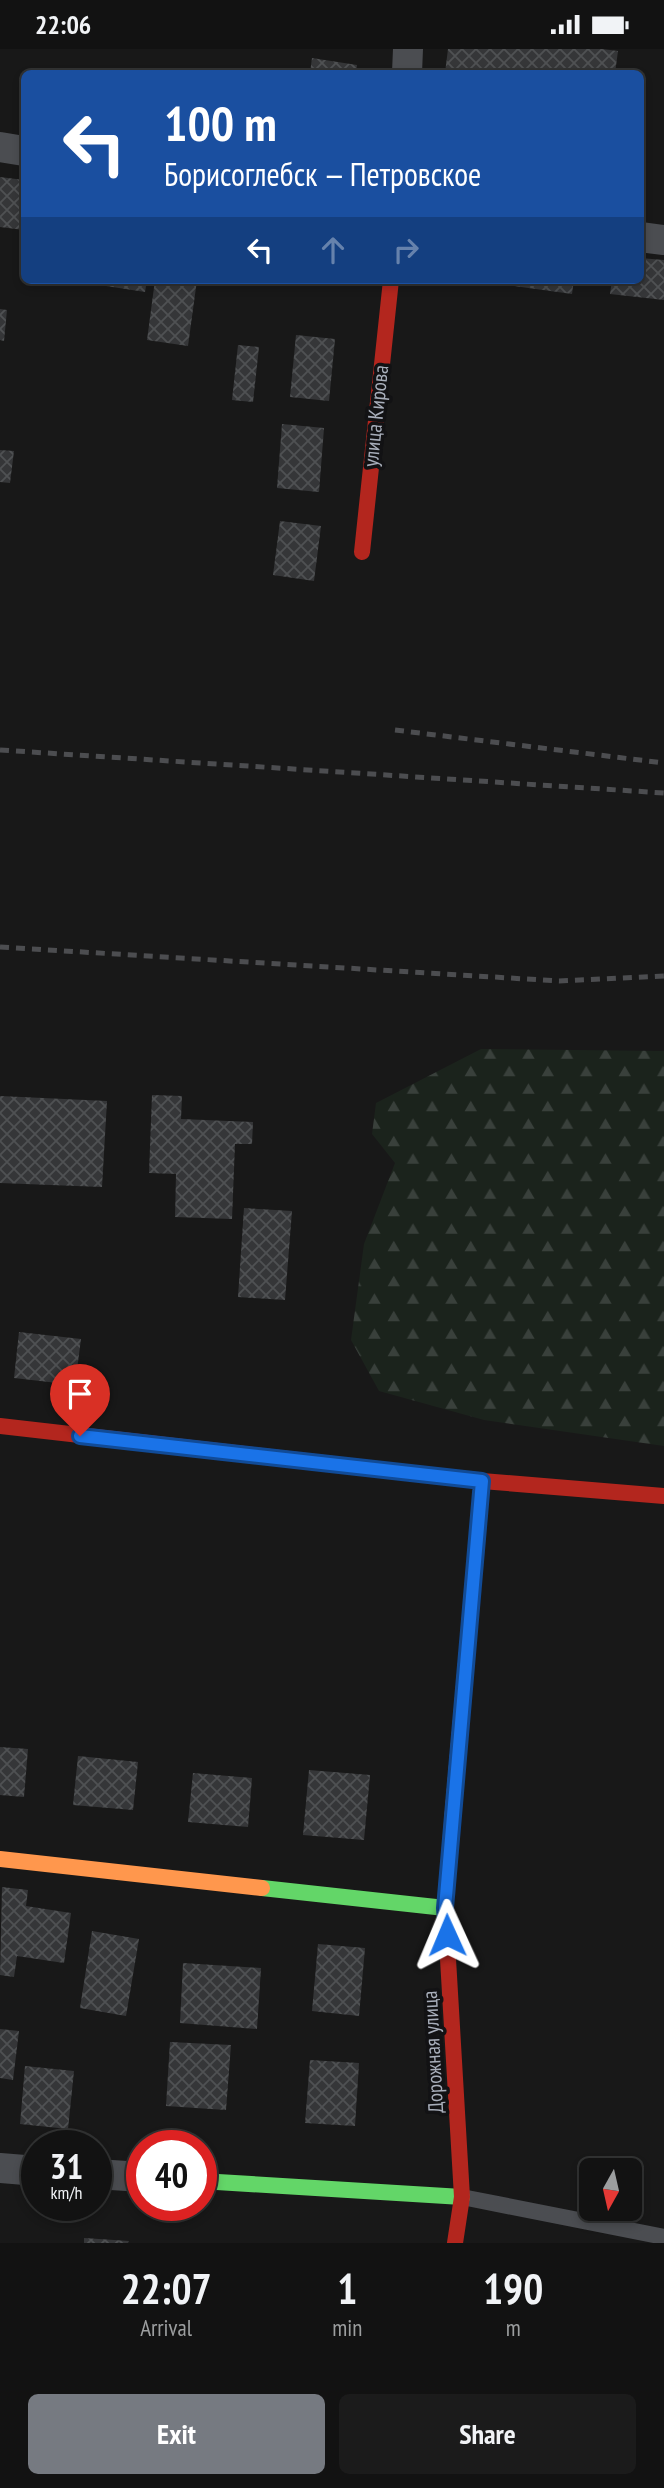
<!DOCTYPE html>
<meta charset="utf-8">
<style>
body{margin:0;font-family:"PT Sans Narrow",sans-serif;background:#1b1b1b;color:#f1f3f6;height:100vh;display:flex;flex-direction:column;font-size:26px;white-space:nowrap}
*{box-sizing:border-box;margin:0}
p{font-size:23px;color:#9c9e9f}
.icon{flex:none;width:38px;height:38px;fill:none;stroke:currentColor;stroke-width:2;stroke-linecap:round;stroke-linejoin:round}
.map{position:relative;height:2194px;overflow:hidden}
.drawer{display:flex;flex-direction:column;background:#121212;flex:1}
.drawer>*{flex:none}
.banner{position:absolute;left:21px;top:21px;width:623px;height:214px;border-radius:10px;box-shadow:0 4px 10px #0003,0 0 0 2px #313232;background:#1a4fa0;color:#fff;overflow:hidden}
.needle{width:46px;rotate:188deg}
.buttons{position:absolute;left:579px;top:2109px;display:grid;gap:14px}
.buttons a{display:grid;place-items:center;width:63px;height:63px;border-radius:10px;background:#121212;box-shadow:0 4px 10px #0003,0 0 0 2px #313232;font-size:35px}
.speed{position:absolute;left:21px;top:2081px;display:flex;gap:14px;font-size:35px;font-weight:700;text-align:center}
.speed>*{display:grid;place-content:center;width:91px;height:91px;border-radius:50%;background:#121212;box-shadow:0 4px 10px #0003,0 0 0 2px #313232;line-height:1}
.speed small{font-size:18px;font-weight:400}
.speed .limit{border:10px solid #d22;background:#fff;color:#111}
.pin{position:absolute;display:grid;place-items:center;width:60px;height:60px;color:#fff;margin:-72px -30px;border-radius:50% 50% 50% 0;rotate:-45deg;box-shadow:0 0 7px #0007}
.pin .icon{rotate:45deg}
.me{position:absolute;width:77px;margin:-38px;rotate:359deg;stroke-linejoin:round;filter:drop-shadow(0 0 5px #0008)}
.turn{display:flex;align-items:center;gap:24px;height:147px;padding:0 28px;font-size:32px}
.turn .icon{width:91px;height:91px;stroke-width:2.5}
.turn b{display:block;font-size:49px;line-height:60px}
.lanes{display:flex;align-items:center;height:66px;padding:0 28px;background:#0003;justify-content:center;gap:35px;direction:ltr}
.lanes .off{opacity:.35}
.eta{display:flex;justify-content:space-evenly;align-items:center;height:119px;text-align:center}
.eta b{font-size:42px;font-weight:800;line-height:49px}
.cta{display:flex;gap:14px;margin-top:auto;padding:14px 28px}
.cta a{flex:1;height:80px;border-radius:10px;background:#767a81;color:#fff;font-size:28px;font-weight:800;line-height:80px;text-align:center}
.cta a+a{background:#1b1b1b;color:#f1f3f6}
.status{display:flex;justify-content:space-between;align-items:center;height:49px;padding:0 35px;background:#121212;direction:ltr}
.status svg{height:19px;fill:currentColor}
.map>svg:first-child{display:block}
.forest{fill:url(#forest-firs)}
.building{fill:url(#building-cross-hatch)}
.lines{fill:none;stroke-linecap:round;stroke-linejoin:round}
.lane{stroke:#4b4d51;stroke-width:16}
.street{stroke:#4b4d51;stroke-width:30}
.fast{stroke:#63d668;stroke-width:16}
.slow{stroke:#ff974d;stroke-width:16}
.jam{stroke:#b3261e;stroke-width:16}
.rail{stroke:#4c4d50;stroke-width:5;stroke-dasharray:9 7;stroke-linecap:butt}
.route-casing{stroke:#114b97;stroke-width:18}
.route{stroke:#1a73e8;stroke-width:12}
.labels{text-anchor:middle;stroke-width:7;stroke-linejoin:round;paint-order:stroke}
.street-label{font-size:21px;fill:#a8aeba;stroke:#121214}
</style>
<div class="status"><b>22:06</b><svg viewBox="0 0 49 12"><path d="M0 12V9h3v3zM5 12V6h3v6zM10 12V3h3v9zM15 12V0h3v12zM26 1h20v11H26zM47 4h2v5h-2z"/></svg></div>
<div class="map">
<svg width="664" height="2194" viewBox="0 0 664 2194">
<defs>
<pattern id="forest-firs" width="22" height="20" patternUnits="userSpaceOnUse" patternTransform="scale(1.75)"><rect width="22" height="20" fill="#1b231c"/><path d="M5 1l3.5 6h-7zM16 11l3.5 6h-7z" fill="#39403b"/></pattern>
<pattern id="building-cross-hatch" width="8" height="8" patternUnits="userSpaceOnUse" patternTransform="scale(1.75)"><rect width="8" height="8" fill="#353638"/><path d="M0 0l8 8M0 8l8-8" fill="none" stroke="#4f5153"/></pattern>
</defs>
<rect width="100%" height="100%" fill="#181818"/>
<polygon class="forest" points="481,1000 664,1002 664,1397 484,1371 379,1342 351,1291 364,1195 395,1114 372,1085 376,1054"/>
<g class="building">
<polygon points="448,0 602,0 618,2 615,24 445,24"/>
<polygon points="312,9 357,16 356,24 310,24"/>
<polygon points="0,128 24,131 24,181 0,178"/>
<polygon points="640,209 664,211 664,251 610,245 612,231 640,231"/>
<polygon points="107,231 147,231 145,243 106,237"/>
<polygon points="155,231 197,231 188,297 147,291"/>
<polygon points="515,231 574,231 572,245 514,237"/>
<polygon points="0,260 7,261 4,292 0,291"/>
<polygon points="296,286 335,290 329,352 290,348"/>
<polygon points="238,296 259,298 253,353 232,351"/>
<polygon points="282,375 324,379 319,443 277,439"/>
<polygon points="0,401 14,402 10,434 0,433"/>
<polygon points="280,472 321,477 314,532 273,526"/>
<polygon points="152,1046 182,1047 181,1070 253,1073 252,1095 235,1095 232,1170 175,1168 176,1125 149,1124"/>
<polygon points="0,1047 107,1052 102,1138 0,1134"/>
<polygon points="244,1159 292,1162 285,1251 238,1248"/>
<polygon points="19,1283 81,1290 75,1336 14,1329"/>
<polygon points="0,1698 28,1700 24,1748 0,1746"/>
<polygon points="78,1707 138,1713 133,1761 73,1756"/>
<polygon points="309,1721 370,1726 364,1791 303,1786"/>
<polygon points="193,1724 252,1729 248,1778 188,1773"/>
<polygon points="2,1838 28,1841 26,1857 71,1864 64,1914 17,1907 14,1928 0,1926"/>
<polygon points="92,1882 139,1890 126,1967 80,1959"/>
<polygon points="318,1895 365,1899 359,1967 312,1962"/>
<polygon points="183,1914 261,1919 257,1980 180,1974"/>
<polygon points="0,1980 19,1982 13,2031 0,2029"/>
<polygon points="170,1993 231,1996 226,2061 166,2057"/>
<polygon points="310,2011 359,2014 355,2077 305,2074"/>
<polygon points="25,2017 74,2022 68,2080 20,2075"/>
<polygon points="84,2189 129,2192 128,2194 84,2194"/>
</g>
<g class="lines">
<polyline class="lane" points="462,2148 664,2188"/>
<g class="street">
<polyline points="407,24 408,0"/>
<polyline points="0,98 24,102"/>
<polyline points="640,188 664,191"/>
<polyline points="0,2119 37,2122"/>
<polyline points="96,2125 142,2128"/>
</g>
<g class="fast">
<polyline points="262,1839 445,1859"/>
<polyline points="201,2132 462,2148"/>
</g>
<g class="slow">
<polyline points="452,1773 482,1432"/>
<polyline points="0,1810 262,1839"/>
</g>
<g class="jam">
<polyline points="362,503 391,231"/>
<polyline points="0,1377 482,1432 664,1447"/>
<polyline points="452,1773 445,1859 462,2148 455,2194"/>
</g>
<g class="rail">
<polyline points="395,681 664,714"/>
<polyline points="0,701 664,744"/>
<polyline points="0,898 559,932 664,927"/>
</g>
</g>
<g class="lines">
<defs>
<polyline id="route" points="80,1387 482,1432 445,1859 447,1886"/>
</defs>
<use href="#route" class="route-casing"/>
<use href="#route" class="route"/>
</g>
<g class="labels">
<g class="street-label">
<text transform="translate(376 367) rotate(-84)" y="7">улица Кирова</text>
<text transform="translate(433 2003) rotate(-93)" y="7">Дорожная улица</text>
</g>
</g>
</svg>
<div class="buttons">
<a><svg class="needle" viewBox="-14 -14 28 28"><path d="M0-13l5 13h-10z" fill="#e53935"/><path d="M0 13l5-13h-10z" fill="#9c9e9f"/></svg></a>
</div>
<div class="speed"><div>31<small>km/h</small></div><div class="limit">40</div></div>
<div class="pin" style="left:80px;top:1387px;background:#d93025"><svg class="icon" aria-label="arrive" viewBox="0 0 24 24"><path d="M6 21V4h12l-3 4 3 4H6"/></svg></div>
<svg class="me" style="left:447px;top:1886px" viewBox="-20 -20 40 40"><path d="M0-17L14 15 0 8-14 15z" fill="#1a73e8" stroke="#fff" stroke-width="4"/></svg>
<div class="banner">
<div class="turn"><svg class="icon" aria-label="left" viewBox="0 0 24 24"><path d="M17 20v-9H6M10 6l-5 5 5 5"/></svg><div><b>100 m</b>Борисоглебск — Петровское</div></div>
<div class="lanes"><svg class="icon" aria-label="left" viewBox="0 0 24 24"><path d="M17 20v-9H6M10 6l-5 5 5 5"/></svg><svg class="icon off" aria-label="ahead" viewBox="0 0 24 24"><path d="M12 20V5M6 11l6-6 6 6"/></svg><svg class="icon off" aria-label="right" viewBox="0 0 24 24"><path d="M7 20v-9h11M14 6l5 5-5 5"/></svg></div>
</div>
</div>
<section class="drawer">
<div class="eta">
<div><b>22:07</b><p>Arrival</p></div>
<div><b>1</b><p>min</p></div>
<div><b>190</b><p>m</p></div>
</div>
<div class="cta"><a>Exit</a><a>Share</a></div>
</section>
